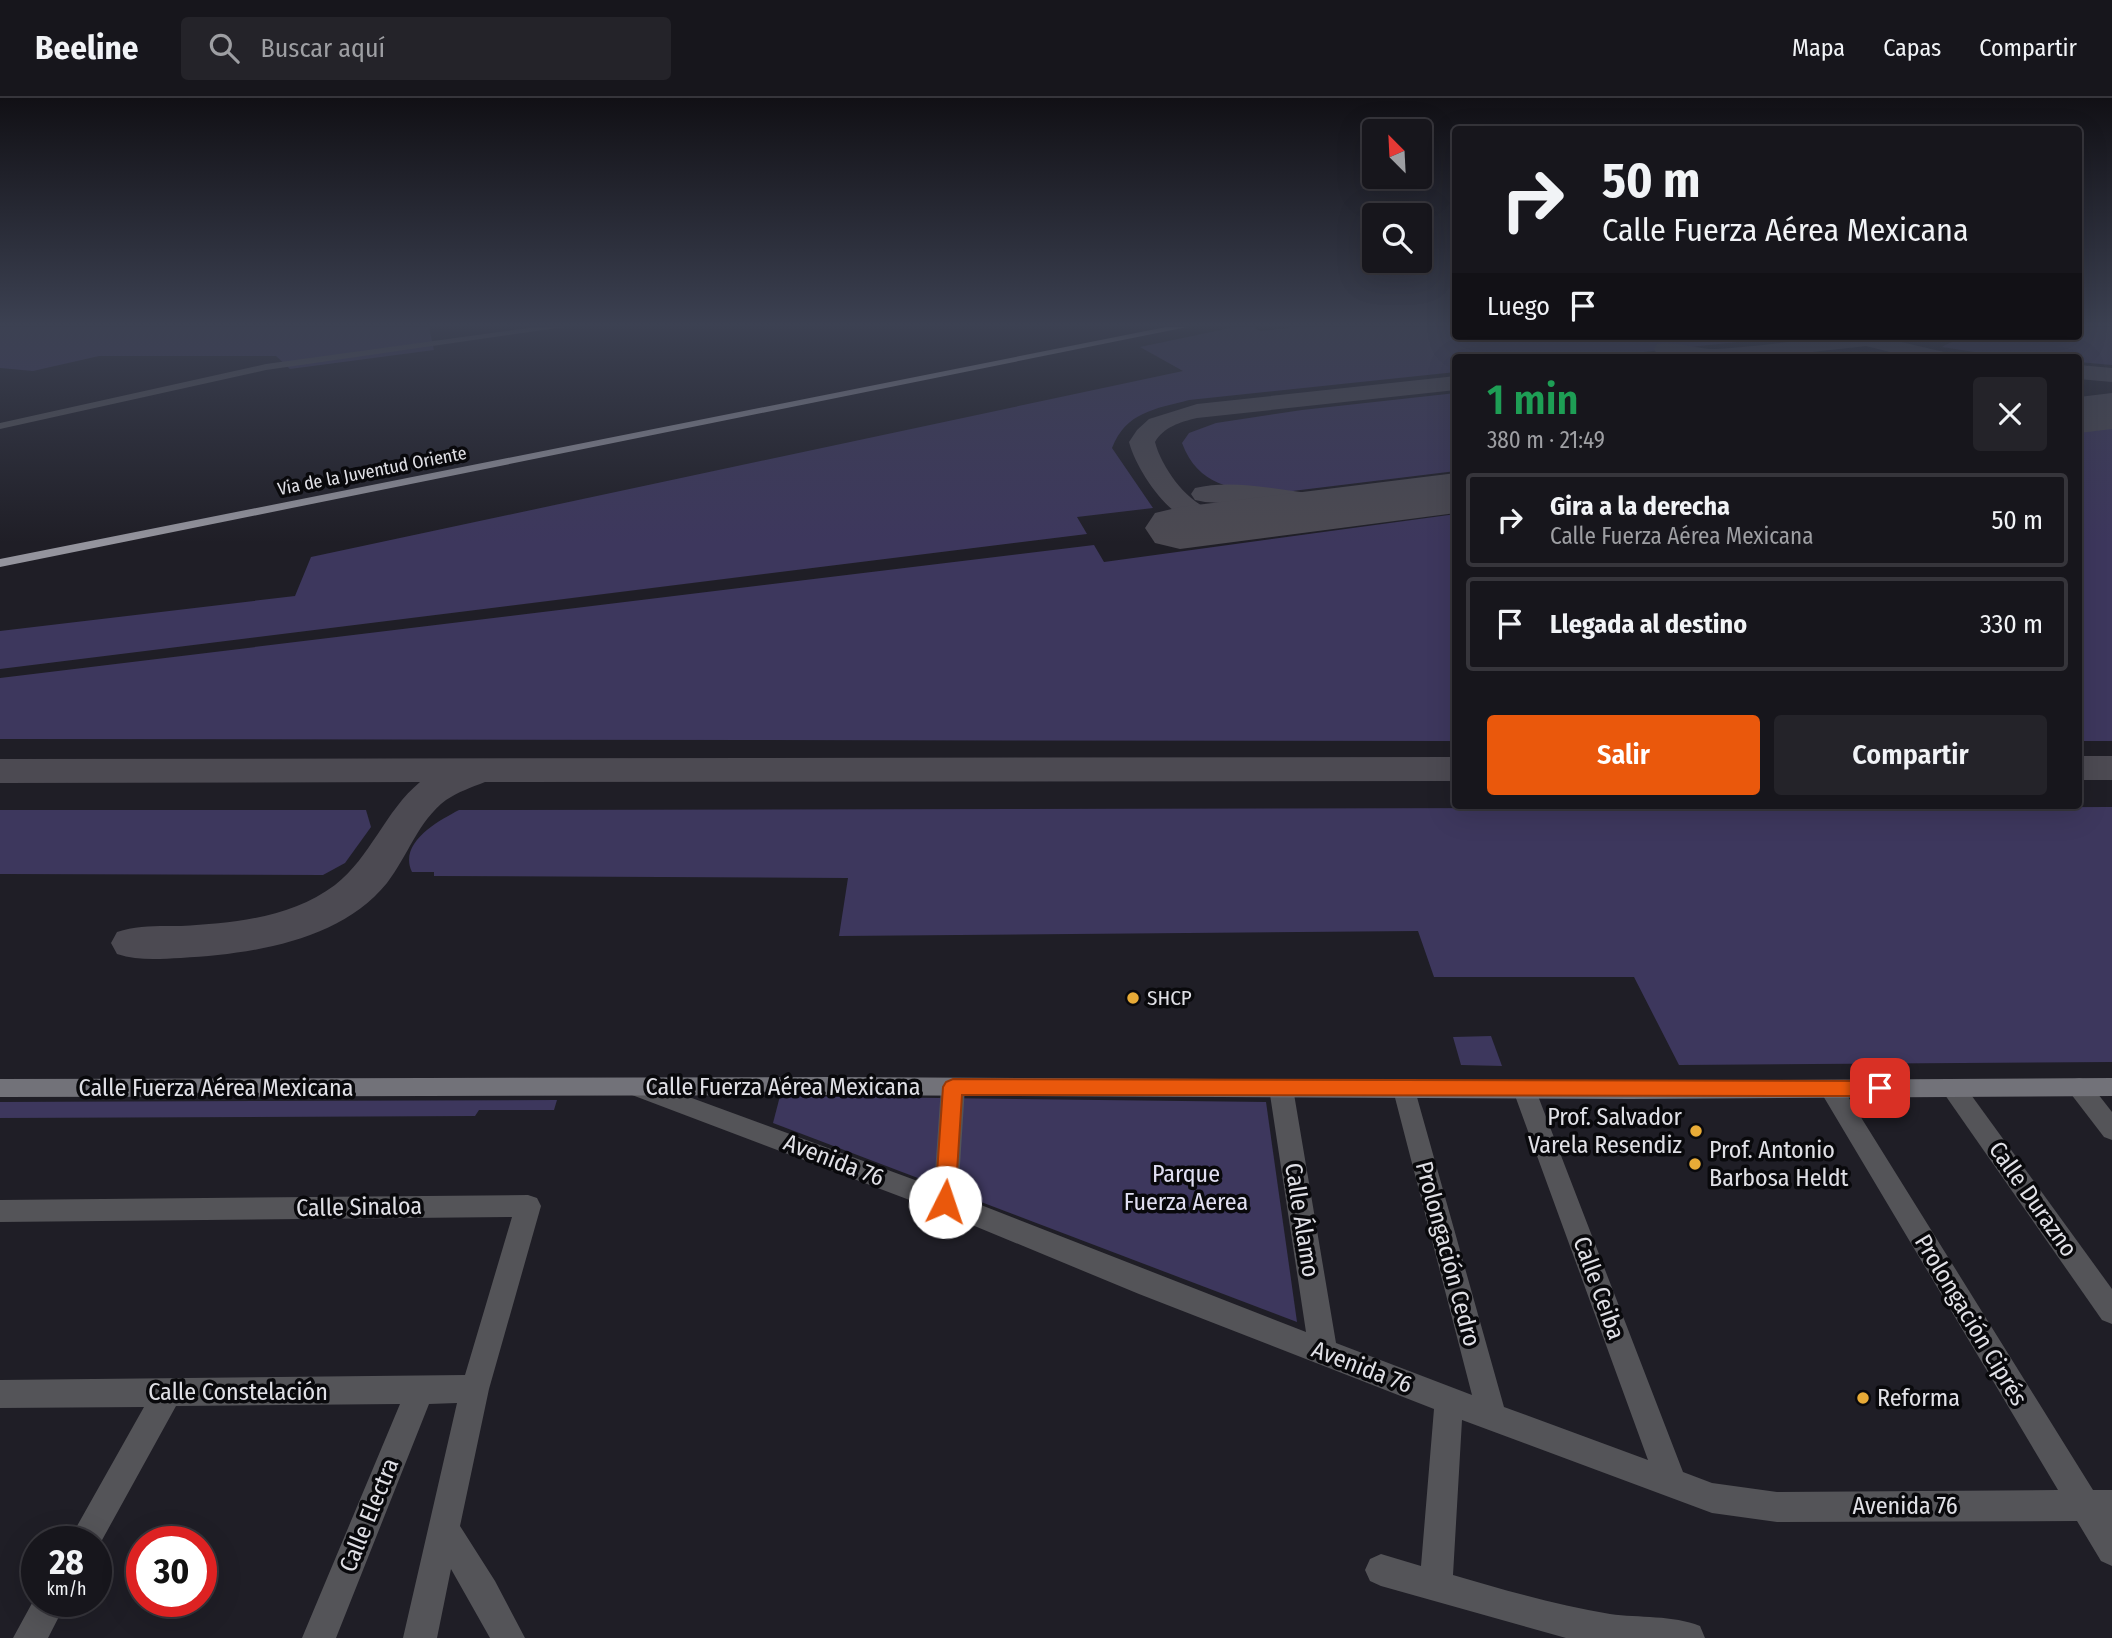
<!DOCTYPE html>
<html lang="es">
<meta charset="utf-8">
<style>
body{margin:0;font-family:"Fira Sans Condensed",sans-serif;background:#242329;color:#f1f3f6;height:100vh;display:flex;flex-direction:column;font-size:26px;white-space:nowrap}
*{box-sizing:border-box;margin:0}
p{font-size:23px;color:#9e9fa3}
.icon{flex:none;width:38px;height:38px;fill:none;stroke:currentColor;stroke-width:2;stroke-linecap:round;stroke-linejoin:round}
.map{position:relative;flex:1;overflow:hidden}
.details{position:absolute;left:1452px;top:256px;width:630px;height:455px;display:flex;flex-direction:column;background:#17161c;border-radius:7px;box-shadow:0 7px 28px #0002,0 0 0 2px #36353b}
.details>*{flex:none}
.guide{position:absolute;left:1452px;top:28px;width:630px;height:214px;border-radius:7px;box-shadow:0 7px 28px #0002,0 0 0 2px #36353b;background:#17161c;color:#f1f3f6;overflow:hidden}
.needle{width:46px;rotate:336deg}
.controls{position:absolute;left:1362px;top:21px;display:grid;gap:14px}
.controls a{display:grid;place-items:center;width:70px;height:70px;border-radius:7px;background:#17161c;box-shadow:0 7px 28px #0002,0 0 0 2px #36353b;font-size:35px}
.speed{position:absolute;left:21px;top:1428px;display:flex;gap:14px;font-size:35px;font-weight:700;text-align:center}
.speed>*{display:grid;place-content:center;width:91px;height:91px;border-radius:50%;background:#17161c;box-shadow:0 7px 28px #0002,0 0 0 2px #36353b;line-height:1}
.speed small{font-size:18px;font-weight:400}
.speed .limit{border:10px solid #d22;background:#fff;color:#111}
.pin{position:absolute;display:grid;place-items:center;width:60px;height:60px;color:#fff;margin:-30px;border-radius:14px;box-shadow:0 4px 10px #0006}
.me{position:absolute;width:77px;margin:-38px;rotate:4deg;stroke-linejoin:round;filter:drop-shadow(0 0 5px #0008)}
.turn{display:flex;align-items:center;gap:24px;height:147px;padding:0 35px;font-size:32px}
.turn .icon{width:91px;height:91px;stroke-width:2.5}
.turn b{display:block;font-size:49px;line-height:60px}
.then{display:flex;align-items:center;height:66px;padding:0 35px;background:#0003;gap:14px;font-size:26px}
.round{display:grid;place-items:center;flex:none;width:74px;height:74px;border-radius:7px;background:#242329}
.headline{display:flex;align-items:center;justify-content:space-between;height:119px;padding:0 35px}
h1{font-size:42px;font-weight:600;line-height:52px;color:#1e9e55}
.action{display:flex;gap:14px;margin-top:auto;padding:14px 35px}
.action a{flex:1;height:80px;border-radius:7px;background:#ea580c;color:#fff;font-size:28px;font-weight:600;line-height:80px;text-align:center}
.action a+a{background:#242329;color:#f1f3f6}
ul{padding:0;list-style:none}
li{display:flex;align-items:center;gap:21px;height:94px;margin:0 14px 10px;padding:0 21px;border:4px solid #36353b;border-radius:7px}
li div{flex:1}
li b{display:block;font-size:26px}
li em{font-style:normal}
header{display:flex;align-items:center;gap:42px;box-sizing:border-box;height:98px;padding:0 35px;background:#17161c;border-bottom:2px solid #36353b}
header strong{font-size:33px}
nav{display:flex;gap:38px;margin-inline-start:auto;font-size:24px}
.search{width:490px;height:63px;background:#242329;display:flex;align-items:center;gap:18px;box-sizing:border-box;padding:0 24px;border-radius:7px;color:#9e9fa3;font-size:26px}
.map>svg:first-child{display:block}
.green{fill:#3d375d}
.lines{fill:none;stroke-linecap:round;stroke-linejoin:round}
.taxiway{fill:#4c4a52;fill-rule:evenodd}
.runway{fill:#4c4a52;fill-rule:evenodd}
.minor{fill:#545458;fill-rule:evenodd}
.secondary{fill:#727279;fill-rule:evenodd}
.trunk{fill:#94949d;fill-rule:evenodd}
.route{fill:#ea580c;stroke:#983908;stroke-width:2}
.poi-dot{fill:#e8ab37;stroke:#09090c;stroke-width:2.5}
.labels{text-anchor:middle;stroke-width:7;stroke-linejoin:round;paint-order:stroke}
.far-street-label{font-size:18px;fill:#e0e0e6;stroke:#09090c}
.poi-label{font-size:21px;fill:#e0e0e6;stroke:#09090c;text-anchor:start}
.near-street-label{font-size:24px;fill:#e0e0e6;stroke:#09090c}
.near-poi-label{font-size:24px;fill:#e0e0e6;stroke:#09090c;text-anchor:start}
.near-park-label{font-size:24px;fill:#e1dff2;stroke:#09090c}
</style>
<header>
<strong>Beeline</strong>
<div class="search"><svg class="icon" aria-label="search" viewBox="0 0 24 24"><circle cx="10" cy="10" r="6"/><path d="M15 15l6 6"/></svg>Buscar aquí</div>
<nav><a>Mapa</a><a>Capas</a><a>Compartir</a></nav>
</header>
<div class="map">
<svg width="2112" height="1540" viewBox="0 0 2112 1540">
<rect width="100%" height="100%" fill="#1f1e26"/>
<g class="green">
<polygon points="0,229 429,229 434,252 290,271 276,258 99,258 33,273 0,270"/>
<path d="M1235,229h18l7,4 37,-4h159v9h337l-197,21h-140v15l-267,28c-34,9 -63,12 -77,48l41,60 -76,9 10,17 -1087,135v-38l295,-35 16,-39 872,-186 -43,-24z"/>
<path d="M2079,229h33v38l-33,-3v-5h-72l-65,-10c24,-17 106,-11 137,-11z"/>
<path d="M1456,295v78l-180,22c-42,-4 -77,-5 -94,-50l7,-10 27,-10 86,-13z"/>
<polygon points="2112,330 2112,643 2079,643 2079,334"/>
<polygon points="1456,416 1456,643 0,641 0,580 1094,447 1104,464"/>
<path d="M2112,709v255l-433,3 -45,-88h-200l-16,-46 -579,5 9,-58 -414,-2v-4h-22c-14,-29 26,-51 47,-62z"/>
<polygon points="0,712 366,712 371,729 345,765 323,777 0,776"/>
<polygon points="1491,938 1502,968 1461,967 1453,939"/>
<polygon points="780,998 1266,1004 1297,1224 773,1025"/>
<polygon points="557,1002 554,1012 479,1012 475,1018 0,1020 0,1004"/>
</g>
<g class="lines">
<g class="taxiway">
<path d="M1840,238h70l-9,6 43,10 3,5h-37l-44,-11 -100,11h-95l-14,-3 -3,-5 3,-5c17,-4 40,6 59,5 41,-2 83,-9 124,-13z"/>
<polygon points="2079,267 2112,270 2112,284 2079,281"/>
<path d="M1456,278v14l-259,28c-17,4 -33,9 -42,24 6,24 30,58 54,67 11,3 22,1 33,3 5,0 12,3 15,2 9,-2 18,-5 27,-7l-79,-5 -10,-2 -4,-6 4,-6c42,-10 89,4 131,7 16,2 33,0 49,4l4,6 -4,6 -10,2 -64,-4 3,5 -4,6c-31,8 -58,27 -91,19l-4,-6 6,-7c-9,-2 -19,-3 -27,-8 -23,-13 -48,-50 -55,-76l8,-12 12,-11 48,-15z"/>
<polygon points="2112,302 2112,316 2079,323 2079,309"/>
<rect x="2079" y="658" width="33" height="24"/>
<path d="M1456,659v24l-971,1c-13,5 -27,10 -39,18 -28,21 -38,56 -59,83 -47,58 -135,71 -206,75 -22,1 -43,3 -64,-4l-6,-11 6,-11c21,-7 42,-6 64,-6 52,-3 110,-8 154,-41 36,-28 50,-74 85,-103l-420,1v-24z"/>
</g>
<g class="runway">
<polygon points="2112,295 2112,331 2079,335 2079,299"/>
<polygon points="1456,375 1456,415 1180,451 1155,445 1145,430 1155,415 1180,409"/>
</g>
<g class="minor">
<polygon points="536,229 564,229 266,272 0,331 0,325 266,266"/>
<path d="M953,980l8,2 4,7 -7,109 348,136 -37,-244 4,-7 8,-2 8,2 4,7 43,255 136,52 -79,-305 4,-7 8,-2 8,2 91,324 144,53 -135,-370 4,-7 8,-2 8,2 150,389 29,11 65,9 281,-2 -239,-401 4,-7 8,-2 8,2 254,408h19v76l-11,-5 -24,-40 -300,1 -65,-9 -250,-93 -9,155c51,15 103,30 157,39 29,4 63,1 90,12l5,12h-139l-185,-52 -11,-5 -5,-11 5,-11 11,-5 40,12 13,-157 -295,-115 -203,-84 -304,-115 -4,-7 4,-7 8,-2 294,108 7,-100 4,-7z"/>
<polygon points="2079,980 2087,982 2112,1014 2112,1042 2104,1039 2071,996 2067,989 2071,982"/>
<polygon points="1953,981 1961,983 2112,1191 2112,1226 2102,1222 1945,997 1941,990 1945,983"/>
<polygon points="528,1097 537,1100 541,1108 489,1291 460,1428 495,1483 525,1540 490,1540 451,1471 437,1540 403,1540 457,1305 429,1306 336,1540 302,1540 400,1306 176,1308 96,1453 96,1444 68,1444 144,1309 0,1310 0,1282 465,1277 512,1119 0,1124 0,1102"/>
<polygon points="37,1496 37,1503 67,1503 48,1540 13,1540"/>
</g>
<polygon class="secondary" points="832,979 1630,983 2112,980 2112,998 1630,1001 832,997 0,999 0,981"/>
<polygon class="trunk" points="1166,229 1187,229 0,469 0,461"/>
</g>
<linearGradient id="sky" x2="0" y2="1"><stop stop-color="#111015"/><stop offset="0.51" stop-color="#3c4152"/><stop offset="1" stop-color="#3c4152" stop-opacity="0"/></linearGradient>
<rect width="2112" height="445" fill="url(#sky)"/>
<polygon class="route" points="953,981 1880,983 1887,985 1890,990 1887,996 1880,998 962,997 955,1104 952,1110 945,1113 938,1110 935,1104 943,989 946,984"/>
<g class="poi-dot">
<circle cx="1133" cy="900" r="7"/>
<circle cx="1696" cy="1033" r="7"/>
<circle cx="1695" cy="1066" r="7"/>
<circle cx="1863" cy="1300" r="7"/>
</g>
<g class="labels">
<g class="far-street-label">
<text transform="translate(372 373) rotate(-11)" y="6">Via de la Juventud Oriente</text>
</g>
<g class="poi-label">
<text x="1147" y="907">SHCP</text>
</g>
<g class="near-street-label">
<text x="783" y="997">Calle Fuerza Aérea Mexicana</text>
<text x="216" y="998">Calle Fuerza Aérea Mexicana</text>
<text transform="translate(834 1062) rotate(21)" y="8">Avenida 76</text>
<text transform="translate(2033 1101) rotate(55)" y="8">Calle Durazno</text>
<text transform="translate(359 1109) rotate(-1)" y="8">Calle Sinaloa</text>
<text transform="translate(1302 1122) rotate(81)" y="8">Calle Álamo</text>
<text transform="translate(1448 1156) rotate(75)" y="8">Prolongación Cedro</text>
<text transform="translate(1599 1190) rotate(70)" y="8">Calle Ceiba</text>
<text transform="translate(1971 1222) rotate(59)" y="8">Prolongación Ciprés</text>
<text transform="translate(1362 1269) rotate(21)" y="8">Avenida 76</text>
<text x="238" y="1302">Calle Constelación</text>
<text x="1905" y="1416">Avenida 76</text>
<text transform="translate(369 1417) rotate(-68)" y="8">Calle Electra</text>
</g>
<g class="near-poi-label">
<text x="1682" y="1027" text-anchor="end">Prof. Salvador<tspan x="1682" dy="28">Varela Resendiz</tspan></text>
<text x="1709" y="1060">Prof. Antonio<tspan x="1709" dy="28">Barbosa Heldt</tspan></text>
<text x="1877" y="1308">Reforma</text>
</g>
<g class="near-park-label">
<text x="1186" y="1084">Parque<tspan x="1186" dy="28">Fuerza Aerea</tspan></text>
</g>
</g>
</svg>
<div class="controls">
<a><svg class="needle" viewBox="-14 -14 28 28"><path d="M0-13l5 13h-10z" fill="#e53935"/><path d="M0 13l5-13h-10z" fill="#9e9fa3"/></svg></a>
<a><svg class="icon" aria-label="search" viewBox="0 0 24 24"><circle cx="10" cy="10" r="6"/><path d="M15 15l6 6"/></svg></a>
</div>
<div class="speed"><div>28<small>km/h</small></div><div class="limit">30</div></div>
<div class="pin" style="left:1880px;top:990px;background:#d93025"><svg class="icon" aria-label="arrive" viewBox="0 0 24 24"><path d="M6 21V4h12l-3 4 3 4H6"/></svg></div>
<svg class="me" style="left:945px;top:1104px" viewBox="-20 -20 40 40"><circle r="19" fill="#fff"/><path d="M0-13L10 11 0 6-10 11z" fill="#ea580c"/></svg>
<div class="guide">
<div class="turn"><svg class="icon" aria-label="right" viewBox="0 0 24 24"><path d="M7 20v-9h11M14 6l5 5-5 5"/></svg><div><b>50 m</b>Calle Fuerza Aérea Mexicana</div></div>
<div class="then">Luego<svg class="icon" aria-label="arrive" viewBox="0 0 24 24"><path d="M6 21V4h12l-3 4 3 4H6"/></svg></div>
</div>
<section class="details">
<div class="headline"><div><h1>1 min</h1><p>380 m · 21:49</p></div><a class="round"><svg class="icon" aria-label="close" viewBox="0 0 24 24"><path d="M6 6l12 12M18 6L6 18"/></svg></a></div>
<ul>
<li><svg class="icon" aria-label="right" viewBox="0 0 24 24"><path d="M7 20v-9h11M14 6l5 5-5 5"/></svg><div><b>Gira a la derecha</b><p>Calle Fuerza Aérea Mexicana</p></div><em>50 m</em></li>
<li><svg class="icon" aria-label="arrive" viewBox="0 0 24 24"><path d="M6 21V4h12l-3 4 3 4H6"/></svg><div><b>Llegada al destino</b></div><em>330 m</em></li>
</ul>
<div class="action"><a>Salir</a><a>Compartir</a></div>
</section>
</div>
